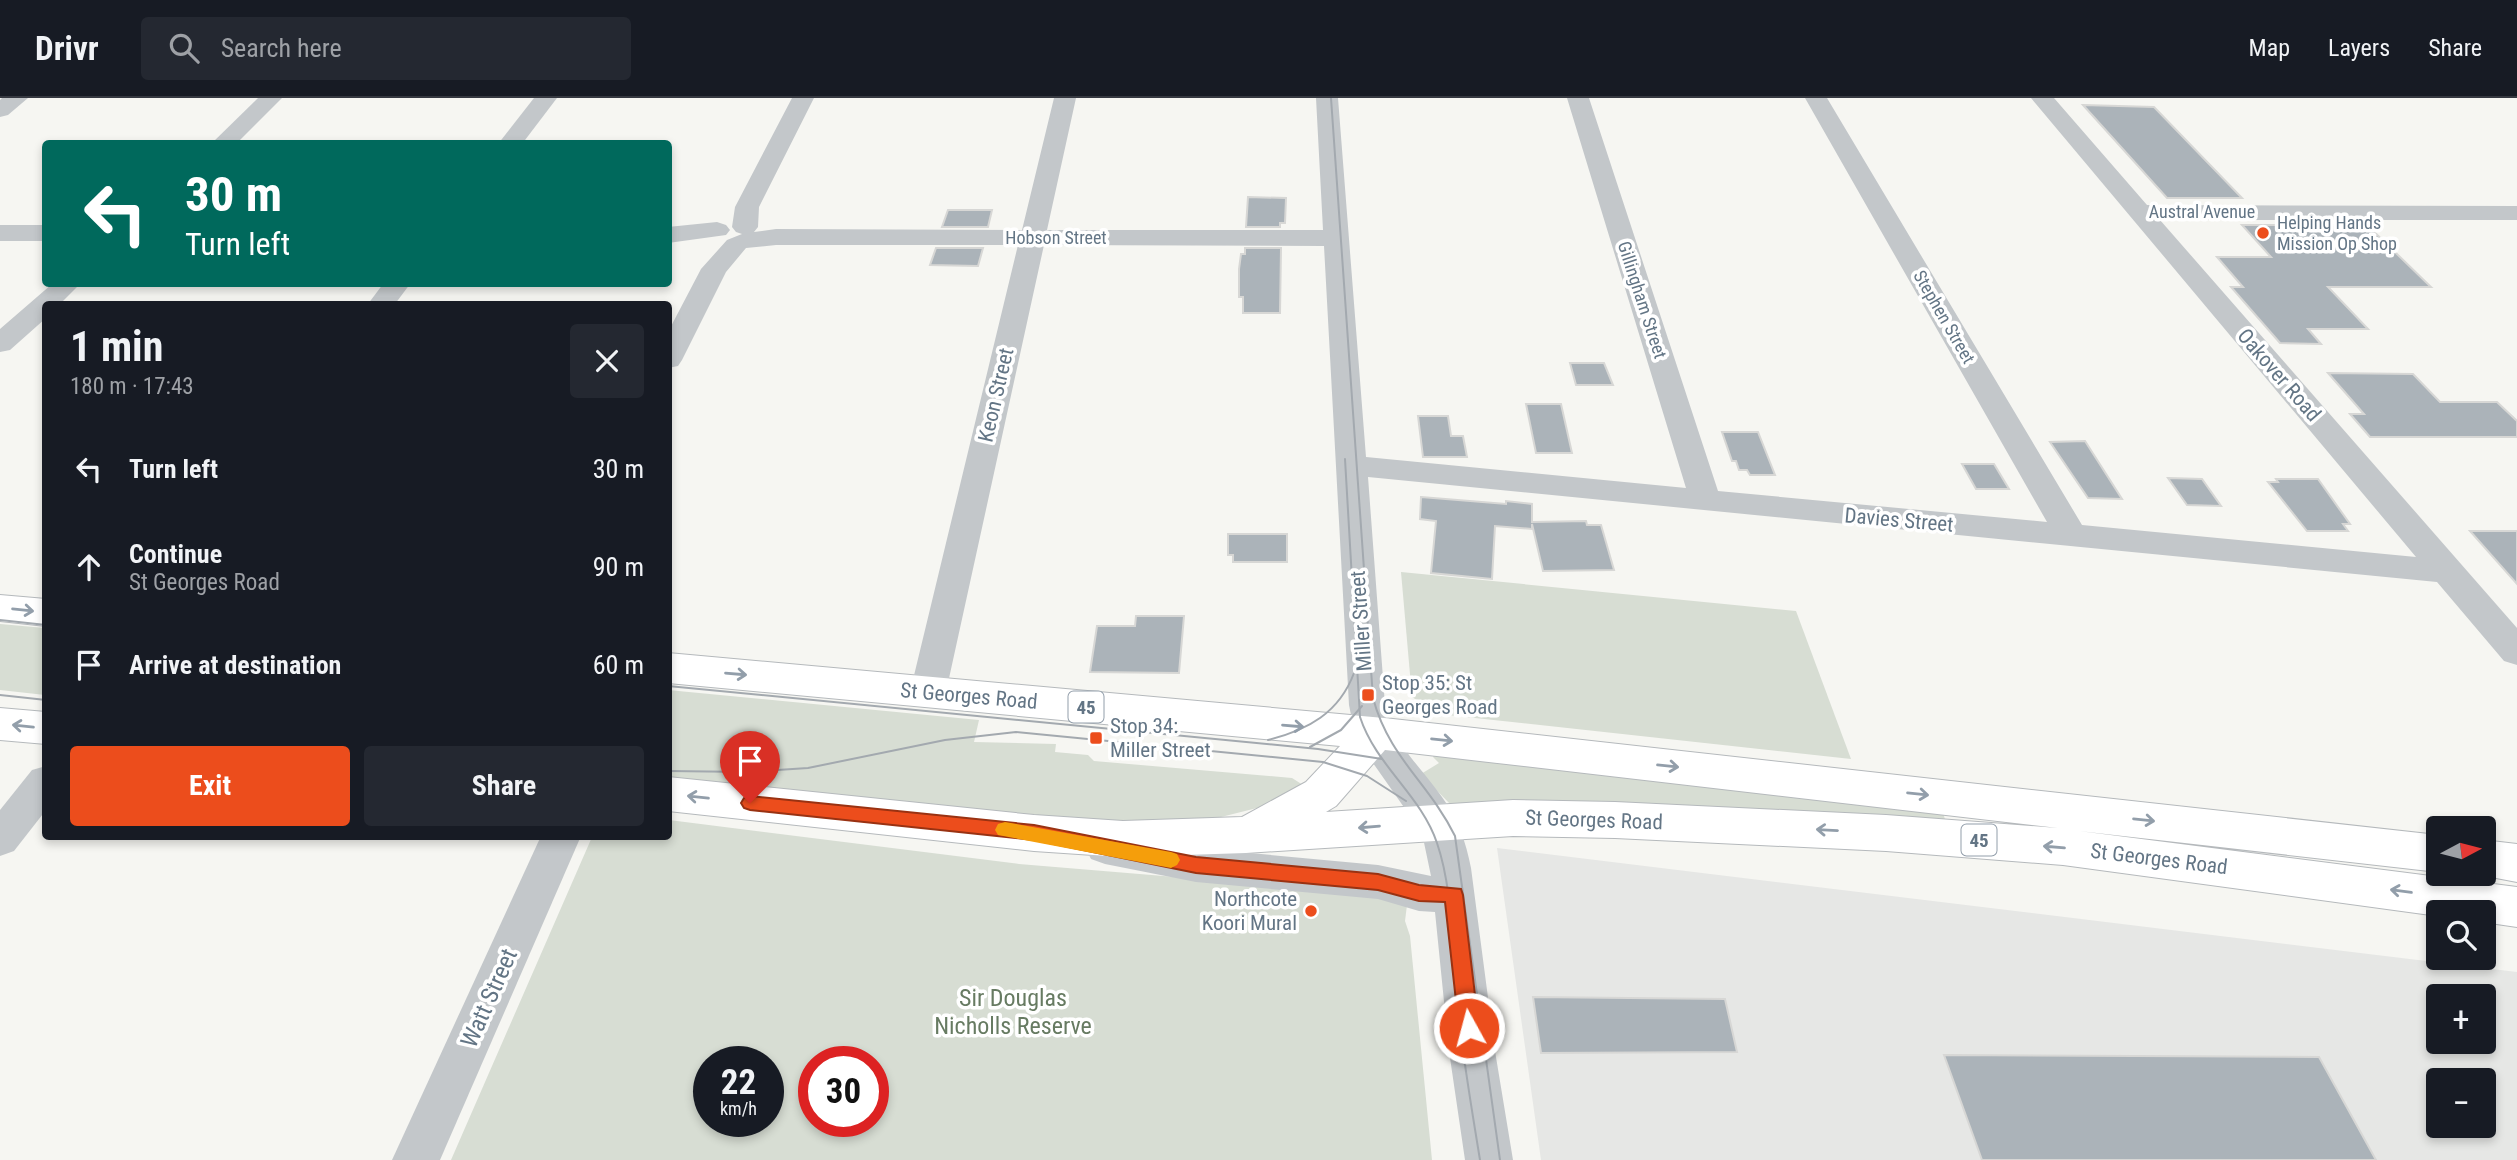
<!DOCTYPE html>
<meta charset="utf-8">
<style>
body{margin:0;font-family:"Roboto Condensed",sans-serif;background:#242831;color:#f1f3f6;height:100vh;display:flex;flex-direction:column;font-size:26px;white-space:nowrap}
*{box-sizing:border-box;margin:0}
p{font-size:23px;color:#9ea1a6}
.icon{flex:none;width:38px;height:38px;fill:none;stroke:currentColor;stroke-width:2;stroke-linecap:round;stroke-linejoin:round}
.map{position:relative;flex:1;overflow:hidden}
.details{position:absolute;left:42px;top:203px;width:630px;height:539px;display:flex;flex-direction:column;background:#171b24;border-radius:7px;box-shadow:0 4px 10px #0003}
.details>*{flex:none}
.hud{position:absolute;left:42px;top:42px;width:630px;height:147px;border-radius:7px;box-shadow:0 4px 10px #0003;background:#00695c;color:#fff;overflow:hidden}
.needle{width:46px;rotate:83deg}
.fabs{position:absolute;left:2426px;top:718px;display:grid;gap:14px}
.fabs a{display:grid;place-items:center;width:70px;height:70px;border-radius:7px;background:#171b24;box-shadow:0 4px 10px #0003;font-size:35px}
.speed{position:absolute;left:693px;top:948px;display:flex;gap:14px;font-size:35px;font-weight:700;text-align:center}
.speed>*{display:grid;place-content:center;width:91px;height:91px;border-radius:50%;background:#171b24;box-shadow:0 4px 10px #0003;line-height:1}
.speed small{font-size:18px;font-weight:400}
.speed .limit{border:10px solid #d22;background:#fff;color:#111}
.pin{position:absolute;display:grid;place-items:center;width:60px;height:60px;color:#fff;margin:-72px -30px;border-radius:50% 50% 50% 0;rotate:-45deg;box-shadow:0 0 7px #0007}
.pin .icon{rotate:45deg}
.me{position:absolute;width:77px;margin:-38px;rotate:353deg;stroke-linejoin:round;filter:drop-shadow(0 0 5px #0008)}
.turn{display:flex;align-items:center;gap:24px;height:147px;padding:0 28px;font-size:32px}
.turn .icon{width:91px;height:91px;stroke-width:2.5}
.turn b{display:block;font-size:49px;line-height:60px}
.round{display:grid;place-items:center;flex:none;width:74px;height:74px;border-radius:7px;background:#242831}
.headline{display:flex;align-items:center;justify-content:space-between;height:119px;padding:0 28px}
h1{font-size:42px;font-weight:700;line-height:52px}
.primary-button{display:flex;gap:14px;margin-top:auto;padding:14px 28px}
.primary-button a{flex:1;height:80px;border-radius:7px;background:#ec4d1c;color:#fff;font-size:28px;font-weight:700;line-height:80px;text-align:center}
.primary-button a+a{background:#242831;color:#f1f3f6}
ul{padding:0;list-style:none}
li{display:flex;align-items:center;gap:21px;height:98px;padding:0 28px}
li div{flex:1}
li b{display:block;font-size:26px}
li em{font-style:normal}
header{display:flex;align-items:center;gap:42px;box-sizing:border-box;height:98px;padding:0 35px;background:#171b24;border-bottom:2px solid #363941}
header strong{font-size:33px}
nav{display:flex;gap:38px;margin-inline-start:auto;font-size:24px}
.search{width:490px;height:63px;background:#242831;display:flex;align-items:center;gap:18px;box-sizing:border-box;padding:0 24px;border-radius:7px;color:#9ea1a6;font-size:26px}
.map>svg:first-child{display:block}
.built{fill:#e6e7e5;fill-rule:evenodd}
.green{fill:#d7ddd3;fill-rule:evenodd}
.building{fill:#abb3b9;stroke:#d7d7d5;stroke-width:2}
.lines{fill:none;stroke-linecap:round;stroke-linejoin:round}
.highway-casing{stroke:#b5b9bc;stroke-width:2}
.minor{fill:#c3c7ca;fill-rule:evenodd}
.highway{fill:#fff;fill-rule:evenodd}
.tram{stroke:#a3a9af;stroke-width:2}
.oneway{stroke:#929eaa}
.route{fill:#ec4d1c;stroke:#993212;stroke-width:2}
.slow{fill:#f59e0b}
.poi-dot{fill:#ec4d1c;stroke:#fff;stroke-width:2.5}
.labels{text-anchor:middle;stroke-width:7;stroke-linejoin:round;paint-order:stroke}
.far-street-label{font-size:18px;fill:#637585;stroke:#fff}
.far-poi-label{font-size:18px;fill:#637585;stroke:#fff;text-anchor:start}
.shield{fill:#fff;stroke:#929eaa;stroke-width:2}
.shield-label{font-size:19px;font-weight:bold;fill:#637585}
.street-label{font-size:21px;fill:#637585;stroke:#fff}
.poi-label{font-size:21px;fill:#637585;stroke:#fff;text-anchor:start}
.near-street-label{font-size:24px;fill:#637585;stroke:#fff}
.near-park-label{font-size:24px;fill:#677b62;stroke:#fff}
</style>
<header>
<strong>Drivr</strong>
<div class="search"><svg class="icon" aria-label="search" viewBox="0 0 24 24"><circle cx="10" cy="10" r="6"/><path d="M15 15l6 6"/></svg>Search here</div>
<nav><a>Map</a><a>Layers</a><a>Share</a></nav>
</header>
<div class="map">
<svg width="2517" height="1062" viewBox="0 0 2517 1062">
<rect width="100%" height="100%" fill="#f6f6f2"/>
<path class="built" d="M1497,750l1020,124v188h-976zM2438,898h45v45h-45zM2438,982h45v45h-45z"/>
<g class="green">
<polygon points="1401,474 1796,513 1851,661 1438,616 1412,599"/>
<polygon points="0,526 45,530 45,597 0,592"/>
<polygon points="668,592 979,622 974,644 1056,646 1055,654 1088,657 1094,663 1292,680 1303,687 1261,709 1201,724 1069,724 669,681"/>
<polygon points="1434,656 1942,711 1946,725 1450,706 1421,676 1439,665 1433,659"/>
<path d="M669,722l350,44 362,30 26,11 -2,16 5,15 22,224h-981l141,-323 76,-1zM709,964h59v60h-59zM814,964h59v60h-59z"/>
</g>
<g class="building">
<polygon points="2083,7 2154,9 2242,100 2167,100"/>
<polygon points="1248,99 1286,100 1285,125 1280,125 1280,129 1246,129"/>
<polygon points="948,112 992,112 988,129 942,129"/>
<polygon points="2242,127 2367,127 2431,189 2328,189 2368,231 2308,231 2321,246 2280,245 2231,189 2243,189 2217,159 2271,159"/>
<polygon points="936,150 983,150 978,168 930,167"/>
<polygon points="1245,150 1281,150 1280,215 1243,215 1243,199 1239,199 1239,171 1241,156 1245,156"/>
<polygon points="1570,265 1604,265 1613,287 1576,287"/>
<polygon points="2328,275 2413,276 2440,304 2497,304 2517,323 2517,339 2370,339 2350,316 2364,316"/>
<polygon points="1526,306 1561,306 1572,355 1536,355"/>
<polygon points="1418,318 1448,318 1451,338 1463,338 1467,359 1423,359"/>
<polygon points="1722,334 1758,334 1775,377 1750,377 1747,372 1739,372 1736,363 1732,363"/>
<polygon points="2085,343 2122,401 2088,400 2050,344"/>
<polygon points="1962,366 1994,366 2009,391 1976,391"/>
<polygon points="2168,380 2202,381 2221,408 2187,407"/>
<polygon points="2276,381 2318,381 2350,426 2343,426 2348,433 2307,433 2268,384 2278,384"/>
<polygon points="1421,399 1506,406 1506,403 1532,406 1532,424 1586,423 1587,427 1601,427 1614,472 1543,473 1532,426 1532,431 1495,428 1492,481 1431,475 1436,423 1420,421"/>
<polygon points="2470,433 2517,433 2517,486"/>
<polygon points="1228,436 1287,436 1287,464 1233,464 1233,457 1228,457"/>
<polygon points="1136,518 1184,518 1179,575 1090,574 1097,528 1135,528"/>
<polygon points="1533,899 1725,901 1737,954 1541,955"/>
<polygon points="1944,957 2319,959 2376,1062 1982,1062"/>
</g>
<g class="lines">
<defs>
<g id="highway">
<polygon points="0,497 46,501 46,528 0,523"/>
<path d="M668,555l716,65 1054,117v37l-359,-41 438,56v40l-34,-5v-10h-45v4l-375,-51 -177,-14 -271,-13 -102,-2 -267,17 -123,4 -89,-6 -366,-40v-34l366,38 89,6 119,-4 64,-35 34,-36 -672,-63zM1385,652l673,78 -172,-13 -271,-13 -102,-2 -187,12 10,-6z"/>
<polygon points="0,610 46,614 46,646 0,642"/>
<polygon points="2483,742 2517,746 2517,784 2470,775 2483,775"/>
</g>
</defs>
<use href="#highway" class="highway-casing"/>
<g class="minor">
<polygon points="2,0 28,0 8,17 0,19 0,2"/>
<polygon points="258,0 282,0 236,46 211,46"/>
<polygon points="534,0 557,0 522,46 498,46"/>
<path d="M792,0h22l-55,109 -1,20 -4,5 22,-3 246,1 32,-132h22l-29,132h276l-7,-132h22l28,359 320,31 -119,-390h22l129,393 329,31 -242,-424h22l255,427 334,32 -385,-459h23l93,107 370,1v14h-357l357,408v37l-13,-4 -67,-79 -1069,-105 17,228c12,44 33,58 57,92 16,22 24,45 29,71l24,183 18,109h-48l-16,-109 -14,-139 -16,-1 -41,-12 -182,-17 -91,-18 -14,-5 -6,-12 6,-12 14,-5 91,18 182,17 53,11 -9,-43 -56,-80 -13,-28 -4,-20 -25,-459 -280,-1 -98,447 -5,10 -13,4 -13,-4 -5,-10 108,-447h-242l-30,3 -20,24 -44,88 -4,6 -10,2v-36l33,-63 26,-29 15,-6 -6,-2 -4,-5 3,-20z"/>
<polygon points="717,124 726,127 730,132 726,137 668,145 668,129"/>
<rect x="0" y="127" width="46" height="16"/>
<polygon points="52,186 80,186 60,206 46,206 46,220 10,252 0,254 0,231"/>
<polygon points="383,186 410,186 395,206 368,206"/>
<polygon points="46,668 46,712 14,753 0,758 0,712 32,672"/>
<polygon points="541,738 581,738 440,1062 392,1062"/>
</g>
<use href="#highway" class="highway"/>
<g class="tram">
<path d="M1331,0l42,600c16,60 56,85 82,138l45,324"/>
<path d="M1345,361l15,258c16,49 61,78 77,126 16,47 14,99 19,148 5,57 15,113 24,169"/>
<polyline points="0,522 46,527"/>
<polyline points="668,588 1318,651 1382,661"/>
<polyline points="0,597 46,602"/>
<path d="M1268,642c40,-10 71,-27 86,-67"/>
<polyline points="1310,649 1341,632 1362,608"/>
<polyline points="668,673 748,674 808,670 945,642 1016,634 1323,664 1367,678 1406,703"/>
</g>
</g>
<defs><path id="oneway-shaft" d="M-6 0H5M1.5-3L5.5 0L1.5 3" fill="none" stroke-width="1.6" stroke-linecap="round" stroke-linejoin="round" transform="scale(1.75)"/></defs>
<g class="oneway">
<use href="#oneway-shaft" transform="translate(23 512) rotate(6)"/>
<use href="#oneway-shaft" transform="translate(736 576) rotate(5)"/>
<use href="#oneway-shaft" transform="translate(23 628) rotate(-174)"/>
<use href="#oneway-shaft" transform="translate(1293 628) rotate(5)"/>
<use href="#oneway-shaft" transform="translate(1442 642) rotate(6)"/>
<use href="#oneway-shaft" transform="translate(1668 668) rotate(6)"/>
<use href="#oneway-shaft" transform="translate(1918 696) rotate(6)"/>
<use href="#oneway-shaft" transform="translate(698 699) rotate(-174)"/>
<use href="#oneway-shaft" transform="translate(2144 722) rotate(6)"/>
<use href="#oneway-shaft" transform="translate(1369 729) rotate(175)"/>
<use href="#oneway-shaft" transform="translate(1827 732) rotate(-177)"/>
<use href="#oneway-shaft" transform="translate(2054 749) rotate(-175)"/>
<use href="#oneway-shaft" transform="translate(2401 793) rotate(-172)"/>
</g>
<polygon class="route" points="750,698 1034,727 1196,759 1378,776 1419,787 1461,791 1463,797 1479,930 1476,936 1469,939 1462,936 1459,930 1445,804 1419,803 1378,792 1196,775 1034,742 750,712 744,710 741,705 744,700"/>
<polygon class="slow" points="1005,724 1171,754 1177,756 1180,762 1177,767 1171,770 998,737 995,732 998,726"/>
<g class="poi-dot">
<circle cx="2263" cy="135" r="7"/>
<rect x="1361" y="590" width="14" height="14" rx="3.5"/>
<rect x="1089" y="633" width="14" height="14" rx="3.5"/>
<circle cx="1311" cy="813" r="7"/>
</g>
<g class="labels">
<g class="far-street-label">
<text x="2202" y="120">Austral Avenue</text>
<text x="1056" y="146">Hobson Street</text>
<text transform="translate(1642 202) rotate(72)" y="6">Gillingham Street</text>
<text transform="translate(1944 219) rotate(60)" y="6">Stephen Street</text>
</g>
<g class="far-poi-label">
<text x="2277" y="131">Helping Hands<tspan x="2277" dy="21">Mission Op Shop</tspan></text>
</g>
<g class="shield">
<rect x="1068.5" y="593.5" width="35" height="31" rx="5"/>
<rect x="1961.5" y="726.5" width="35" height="31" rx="5"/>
</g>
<g class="shield-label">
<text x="1086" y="616">45</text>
<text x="1979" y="749">45</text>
</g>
<g class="street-label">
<text transform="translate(2279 277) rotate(49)" y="7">Oakover Road</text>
<text transform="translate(996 297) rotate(-77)" y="7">Keon Street</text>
<text transform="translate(1899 422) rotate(5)" y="7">Davies Street</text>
<text transform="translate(1361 523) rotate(-94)" y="7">Miller Street</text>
<text transform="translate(969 598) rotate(5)" y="7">St Georges Road</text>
<text transform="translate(1594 722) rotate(2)" y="7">St Georges Road</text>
<text transform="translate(2159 761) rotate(7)" y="7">St Georges Road</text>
</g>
<g class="poi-label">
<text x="1382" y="592">Stop 35: St<tspan x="1382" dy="24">Georges Road</tspan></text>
<text x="1110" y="635">Stop 34:<tspan x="1110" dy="24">Miller Street</tspan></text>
<text x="1297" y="808" text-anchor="end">Northcote<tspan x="1297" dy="24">Koori Mural</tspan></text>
</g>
<g class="near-street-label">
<text transform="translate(489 900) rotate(-66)" y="8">Watt Street</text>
</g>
<g class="near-park-label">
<text x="1013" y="908">Sir Douglas<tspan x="1013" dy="28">Nicholls Reserve</tspan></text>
</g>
</g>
</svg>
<div class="fabs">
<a><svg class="needle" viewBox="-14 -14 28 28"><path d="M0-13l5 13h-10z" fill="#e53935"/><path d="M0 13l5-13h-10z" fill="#9ea1a6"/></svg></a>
<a><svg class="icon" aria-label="search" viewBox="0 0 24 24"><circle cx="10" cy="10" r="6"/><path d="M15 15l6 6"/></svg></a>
<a>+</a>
<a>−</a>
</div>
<div class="speed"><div>22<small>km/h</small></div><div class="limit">30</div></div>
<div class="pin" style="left:750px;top:705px;background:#d93025"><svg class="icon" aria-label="arrive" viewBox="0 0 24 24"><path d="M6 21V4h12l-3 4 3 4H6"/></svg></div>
<svg class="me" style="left:1469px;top:930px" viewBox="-20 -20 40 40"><circle r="17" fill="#ec4d1c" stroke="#fff" stroke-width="3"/><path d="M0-11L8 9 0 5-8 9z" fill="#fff"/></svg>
<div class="hud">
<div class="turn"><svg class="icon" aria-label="left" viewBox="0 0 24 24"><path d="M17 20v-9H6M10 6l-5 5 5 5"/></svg><div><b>30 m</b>Turn left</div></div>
</div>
<section class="details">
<div class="headline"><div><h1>1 min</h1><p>180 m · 17:43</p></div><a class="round"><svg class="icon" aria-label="close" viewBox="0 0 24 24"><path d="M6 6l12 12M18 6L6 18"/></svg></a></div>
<ul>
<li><svg class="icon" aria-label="left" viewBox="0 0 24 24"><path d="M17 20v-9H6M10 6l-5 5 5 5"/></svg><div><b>Turn left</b></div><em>30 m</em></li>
<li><svg class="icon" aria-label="ahead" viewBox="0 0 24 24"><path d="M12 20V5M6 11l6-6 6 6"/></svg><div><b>Continue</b><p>St Georges Road</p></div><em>90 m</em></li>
<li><svg class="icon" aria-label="arrive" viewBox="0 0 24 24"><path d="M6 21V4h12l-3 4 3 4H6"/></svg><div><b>Arrive at destination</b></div><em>60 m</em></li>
</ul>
<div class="primary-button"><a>Exit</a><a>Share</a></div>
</section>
</div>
